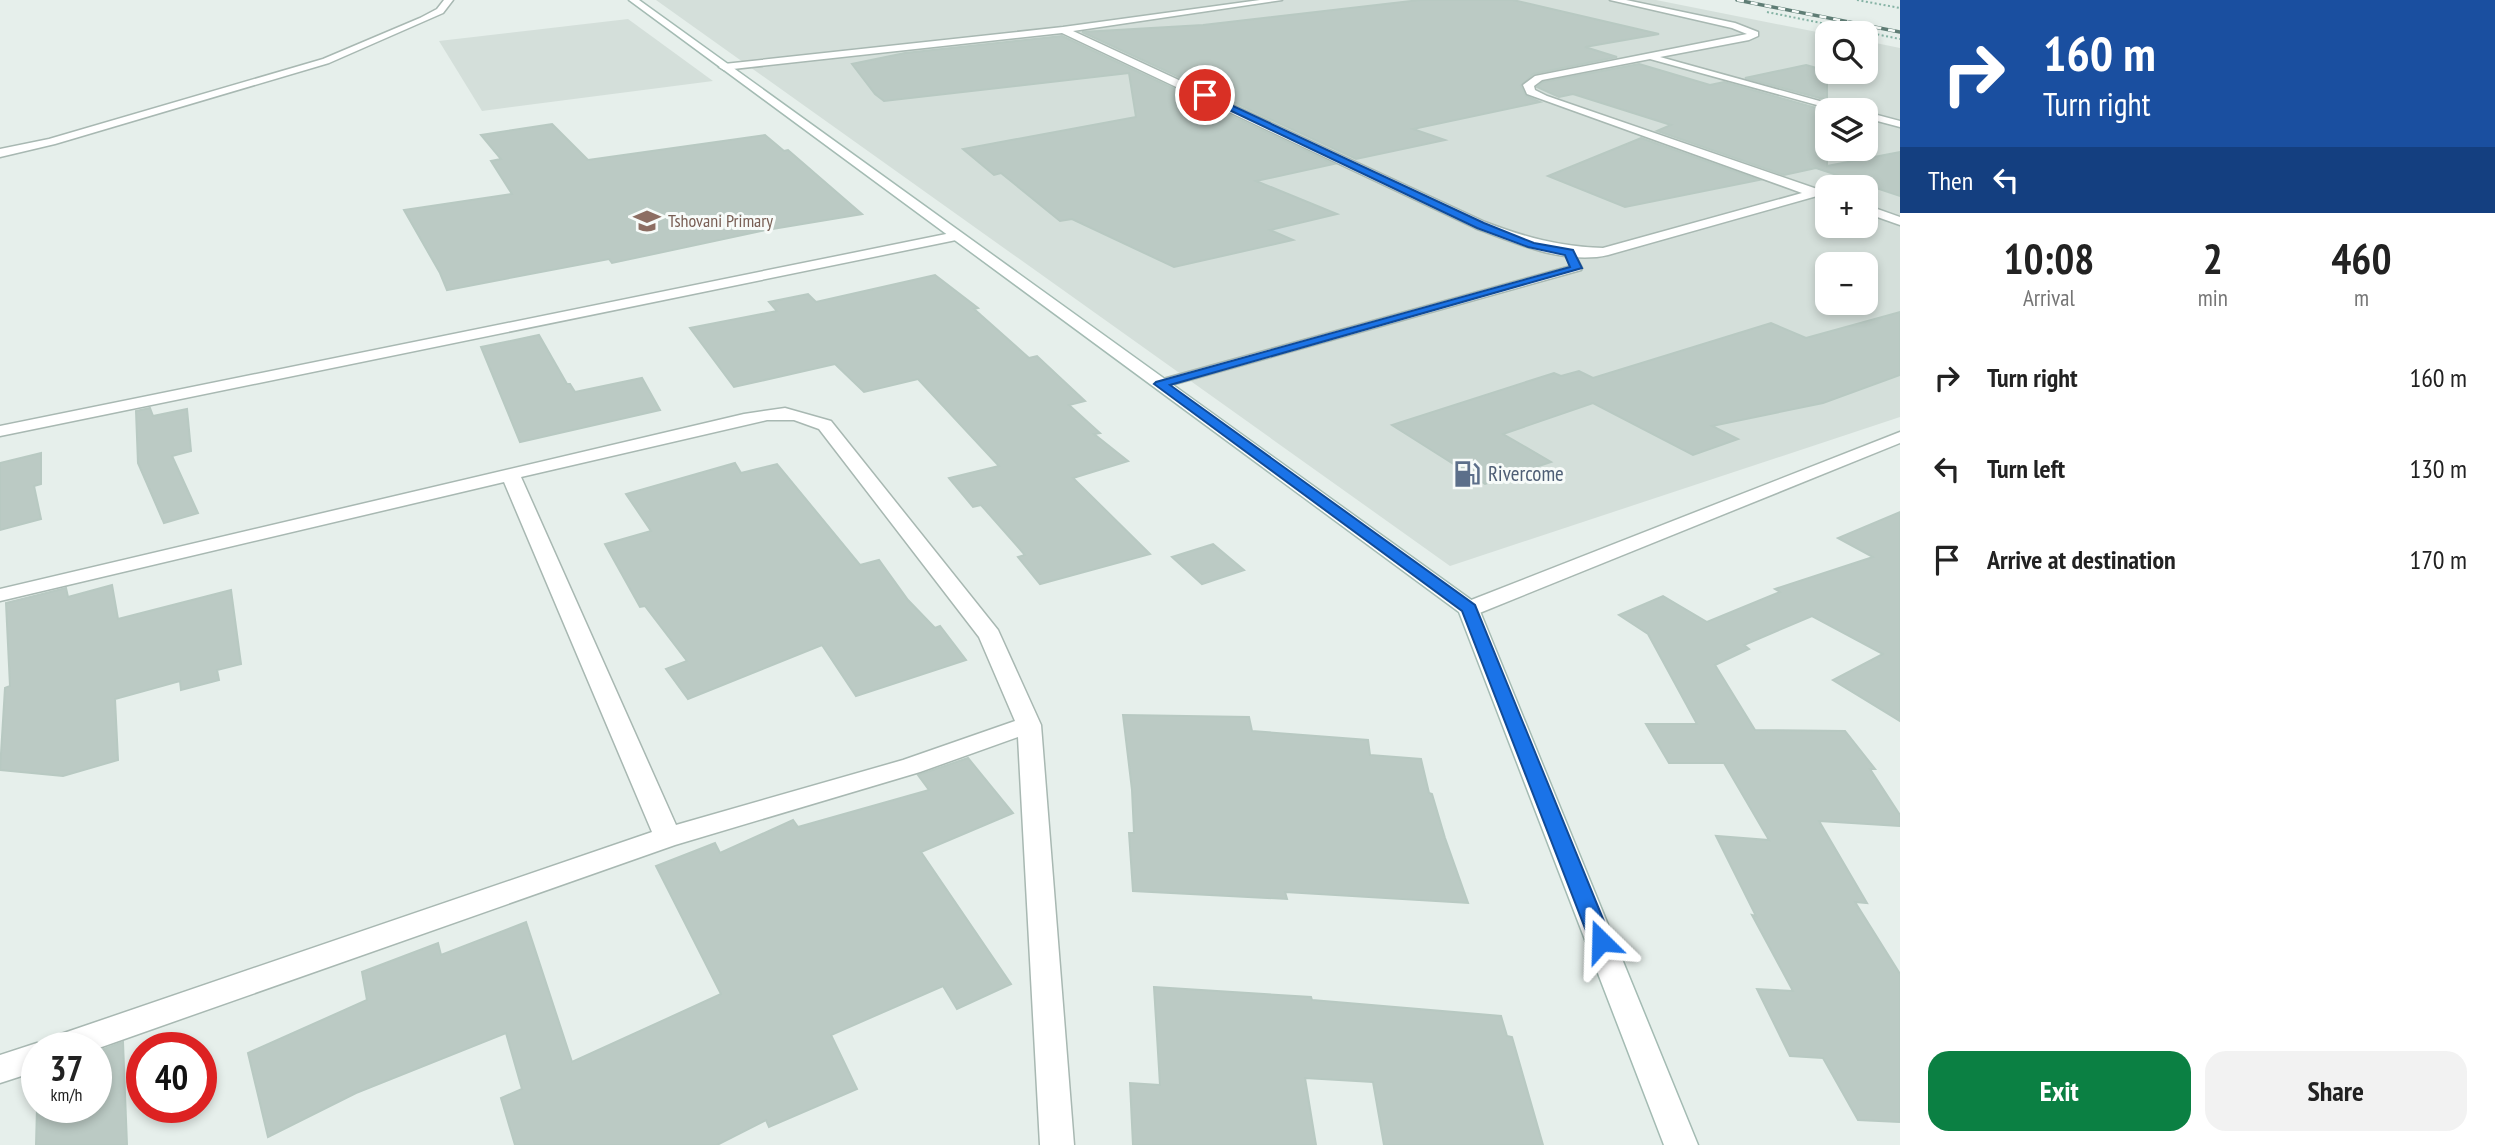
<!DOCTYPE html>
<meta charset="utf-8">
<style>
body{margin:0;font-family:"PT Sans Narrow",sans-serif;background:#f2f2f2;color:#222;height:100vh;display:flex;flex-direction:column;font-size:26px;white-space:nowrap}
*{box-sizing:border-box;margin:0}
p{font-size:23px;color:#767676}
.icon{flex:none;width:38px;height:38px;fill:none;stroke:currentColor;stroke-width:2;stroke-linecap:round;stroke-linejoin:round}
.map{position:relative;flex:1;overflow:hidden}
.side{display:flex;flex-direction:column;background:#fff;width:595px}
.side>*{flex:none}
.banner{background:#1a4fa0;color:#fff;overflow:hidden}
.controls{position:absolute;left:1815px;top:21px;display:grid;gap:14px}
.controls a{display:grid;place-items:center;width:63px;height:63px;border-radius:14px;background:#fff;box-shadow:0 4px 10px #0003;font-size:35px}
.speed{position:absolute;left:21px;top:1032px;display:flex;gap:14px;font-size:35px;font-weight:700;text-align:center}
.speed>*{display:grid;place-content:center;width:91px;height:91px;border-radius:50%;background:#fff;box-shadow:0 4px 10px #0003;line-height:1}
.speed small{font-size:18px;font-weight:400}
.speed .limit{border:10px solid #d22;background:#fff;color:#111}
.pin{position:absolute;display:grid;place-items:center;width:60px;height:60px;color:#fff;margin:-30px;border:4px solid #fff;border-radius:50%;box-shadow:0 2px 7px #0007}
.me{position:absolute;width:77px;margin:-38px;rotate:338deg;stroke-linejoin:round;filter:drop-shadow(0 0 5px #0008)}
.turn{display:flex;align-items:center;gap:24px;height:147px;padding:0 28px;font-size:32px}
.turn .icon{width:91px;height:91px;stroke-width:2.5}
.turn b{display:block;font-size:49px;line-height:60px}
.then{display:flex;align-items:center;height:66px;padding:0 28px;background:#0003;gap:14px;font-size:26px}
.eta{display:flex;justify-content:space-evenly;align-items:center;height:119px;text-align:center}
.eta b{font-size:42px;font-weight:600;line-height:49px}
.cta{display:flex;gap:14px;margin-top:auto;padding:14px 28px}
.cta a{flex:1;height:80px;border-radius:21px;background:#0b8043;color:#fff;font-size:28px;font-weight:600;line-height:80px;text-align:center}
.cta a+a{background:#f2f2f2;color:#222}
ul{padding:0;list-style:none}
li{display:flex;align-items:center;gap:21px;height:91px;padding:0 28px}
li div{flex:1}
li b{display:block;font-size:26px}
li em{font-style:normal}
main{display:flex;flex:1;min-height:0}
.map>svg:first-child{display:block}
.built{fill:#d4dfda;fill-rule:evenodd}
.building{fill:#bbcac4;stroke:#b8c9c2;stroke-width:2}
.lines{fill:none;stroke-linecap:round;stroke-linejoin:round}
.lane-casing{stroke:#a8b8b2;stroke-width:3}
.street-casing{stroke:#a8b8b2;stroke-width:3}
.secondary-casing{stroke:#a4bbb3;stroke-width:3}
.path{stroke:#86b3a5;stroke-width:2;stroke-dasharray:2 2.5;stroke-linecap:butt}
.lane{fill:#fff;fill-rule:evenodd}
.street{fill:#fff;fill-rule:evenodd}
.secondary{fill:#fff;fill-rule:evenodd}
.rail-casing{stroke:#5f7d75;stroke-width:3.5}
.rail{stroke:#f7fbf9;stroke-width:2.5;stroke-dasharray:7;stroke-linecap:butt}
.route{fill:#1a73e8;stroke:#114b97;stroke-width:2}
.labels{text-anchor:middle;stroke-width:6;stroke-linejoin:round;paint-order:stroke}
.far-education-label{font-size:18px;fill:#785e54;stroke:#f7fbf9;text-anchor:start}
.service-label{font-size:21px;fill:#4e5e75;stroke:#f7fbf9;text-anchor:start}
</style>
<main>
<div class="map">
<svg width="1900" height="1145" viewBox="0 0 1900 1145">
<rect width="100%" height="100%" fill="#e6efeb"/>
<g class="built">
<path d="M656,0h1000l171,34v38h39v-31l34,7v369l-450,149zM1827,110h39v39h-39zM1827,187h39v39h-39zM1827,264h39v39h-39z"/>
<polygon points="628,19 713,81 482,111 439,41"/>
</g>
<g class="building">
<polygon points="1420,0 1513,0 1659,34 1585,47 1617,57 1533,74 1521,86 1526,96 1540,102 1413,129 1445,140 1356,159 1082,32 1203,25"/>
<polygon points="1062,36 1334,164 1256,181 1337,214 1270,230 1293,240 1174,267 1072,219 1060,221 1001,173 994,175 963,149 1136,117 1129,73 884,101 875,94 852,64 905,53"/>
<polygon points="1639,64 1710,85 1724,82 1827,111 1827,166 1900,152 1900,196 1816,168 1784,175 1657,131 1671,125 1573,94 1559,97 1537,87 1543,82"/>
<polygon points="1806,65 1827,71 1827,100 1745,78"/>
<polygon points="552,124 588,160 765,135 784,151 788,150 862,214 761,231 612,263 609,259 447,290 440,273 404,210 512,194 491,161 501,159 481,135"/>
<polygon points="1641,138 1759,180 1625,207 1548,176"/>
<polygon points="935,275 978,308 974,309 1029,358 1037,356 1085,401 1069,405 1100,433 1094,434 1128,461 1073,478 1150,554 1040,584 1018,557 1025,555 981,505 973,507 949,478 999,466 918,379 864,392 835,364 734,387 690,328 777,311 769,302 808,294 816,302"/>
<polygon points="1900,312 1900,375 1823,403 1712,426 1738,439 1693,455 1593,403 1503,434 1551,462 1485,484 1392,425 1554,373 1561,376 1579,371 1593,378 1771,323 1806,338"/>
<polygon points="539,335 567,384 570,384 575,392 642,378 660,410 520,442 481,347"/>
<polygon points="150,408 153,416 187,409 191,451 172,456 198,513 164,523 138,463 136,411"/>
<polygon points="41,453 41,484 34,486 41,519 0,530 0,463"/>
<polygon points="735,463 741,473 777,464 860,565 879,560 908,600 935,628 940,626 966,660 856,696 822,645 688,699 666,669 687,661 645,606 640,607 605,544 651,531 626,494"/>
<polygon points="1900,512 1900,721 1833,680 1883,654 1812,616 1744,645 1749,649 1715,665 1755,730 1845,731 1875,769 1870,769 1900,815 1900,826 1819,821 1867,903 1855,902 1900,974 1900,1122 1858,1120 1823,1058 1790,1056 1757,989 1793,991 1752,915 1756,916 1716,836 1769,840 1724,763 1669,763 1646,724 1697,724 1648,634 1619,615 1663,596 1707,622 1780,592 1775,589 1873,557 1838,538"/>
<polygon points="1213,544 1244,570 1202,584 1172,557"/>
<polygon points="112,585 118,619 231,590 241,664 217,670 219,680 181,690 180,681 115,699 118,760 63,776 0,770 5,688 10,686 6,603 66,588 68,597"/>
<polygon points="1123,715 1249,717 1252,731 1368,740 1370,755 1421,759 1429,793 1432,794 1445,838 1468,903 1285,892 1287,899 1133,891 1129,833 1134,833 1132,790"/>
<polygon points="968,758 1013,813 921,852 1011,984 957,1009 943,986 831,1035 857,1089 769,1127 766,1120 717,1145 515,1145 501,1098 522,1089 506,1033 356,1093 268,1137 248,1053 367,1000 362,972 438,943 441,955 526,922 572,1062 721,994 656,866 715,843 720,853 793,820 798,827 929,790 918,775"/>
<polygon points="1154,987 1311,997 1312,1000 1501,1016 1507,1036 1512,1037 1543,1145 1384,1145 1373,1082 1305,1078 1316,1145 1133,1145 1130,1083 1160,1085"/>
<polygon points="123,1042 127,1145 36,1145 37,1108 96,1108 96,1052"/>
</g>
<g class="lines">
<defs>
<polygon id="lane" points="1569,250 1573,251 1582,268 1581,270 1164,387 1156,387 1154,384 1156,381 1571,266 1564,253"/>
<g id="street">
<polygon points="444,0 453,0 443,13 329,63 55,144 0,157 0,149 49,139 323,59 420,18 437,9"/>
<path d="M1260,0h22l-209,31 412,191c39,15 75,25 118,26l199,-55 -275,-99 -4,-9 12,-9 212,-42 -15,-6 -122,-28h16l109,23 23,9v4l-9,4 -89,17 192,53h-17l-185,-51 -108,21 -8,6 1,4 12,6 273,94 4,4 -216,61c-43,10 -94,-12 -133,-27l-413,-195 -338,37 -5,-3 5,-3 339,-37z"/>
<polygon points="1866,112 1900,121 1900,127 1866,118"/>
<polygon points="1866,205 1900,217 1900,225 1866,213"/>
<polygon points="956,232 963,236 961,239 0,436 0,426"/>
<path d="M785,408l46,13 167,209 43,95 33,420h-34l-22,-408 -98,35 -245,73 -579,204 -59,-1v23l-37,12v-28l37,-12 9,3 4,-8 11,-4 591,-202 -148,-350 -504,119v-12l744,-175zM767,420h27l25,9 160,208 36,84 -112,39 -227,65 -155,-348z"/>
<polygon points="1900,432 1900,443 1477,614 1461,614 1458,609 1461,604"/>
</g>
<polygon id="secondary" points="629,0 639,0 1477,604 1698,1145 1664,1145 1459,612"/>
</defs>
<use href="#lane" class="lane-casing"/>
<use href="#street" class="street-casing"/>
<use href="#secondary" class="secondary-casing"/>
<g class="path">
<polyline points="1857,0 1900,8"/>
<polyline points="1767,12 1900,39"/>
</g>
<use href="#lane" class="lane"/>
<use href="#street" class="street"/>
<use href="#secondary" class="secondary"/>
<defs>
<polyline id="rail" points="1737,0 1900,32"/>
</defs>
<use href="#rail" class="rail-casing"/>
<use href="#rail" class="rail"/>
</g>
<polygon class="route" points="1205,93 1484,223 1534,243 1573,250 1582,268 1170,385 1475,605 1612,941 1608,947 1601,950 1593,947 1590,941 1462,611 1154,384 1156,382 1570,267 1565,255 1528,247 1477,228 1202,97"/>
<defs>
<symbol id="school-bare" viewBox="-9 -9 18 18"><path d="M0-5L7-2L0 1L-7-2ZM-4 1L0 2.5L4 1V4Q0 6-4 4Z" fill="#8d6e63" stroke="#f7fbf9" stroke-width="2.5" paint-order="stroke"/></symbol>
<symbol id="fuel-bare" viewBox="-9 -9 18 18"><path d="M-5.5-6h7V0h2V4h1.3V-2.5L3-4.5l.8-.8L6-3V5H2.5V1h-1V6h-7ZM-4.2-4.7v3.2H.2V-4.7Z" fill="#5c6f8a" stroke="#f7fbf9" stroke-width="2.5" paint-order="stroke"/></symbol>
</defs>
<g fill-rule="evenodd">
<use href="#school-bare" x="628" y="202" width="38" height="38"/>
<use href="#fuel-bare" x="1448" y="455" width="38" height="38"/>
</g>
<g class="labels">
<g class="far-education-label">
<text x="668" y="227">Tshovani Primary</text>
</g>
<g class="service-label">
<text x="1488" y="481">Rivercome</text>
</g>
</g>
</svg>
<div class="controls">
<a><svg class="icon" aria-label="search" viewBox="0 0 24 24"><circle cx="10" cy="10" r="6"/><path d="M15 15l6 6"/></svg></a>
<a><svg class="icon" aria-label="layers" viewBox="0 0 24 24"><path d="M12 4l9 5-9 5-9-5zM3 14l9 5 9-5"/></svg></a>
<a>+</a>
<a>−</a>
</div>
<div class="speed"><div>37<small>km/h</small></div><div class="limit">40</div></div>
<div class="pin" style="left:1205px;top:95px;background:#d93025"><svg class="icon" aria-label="arrive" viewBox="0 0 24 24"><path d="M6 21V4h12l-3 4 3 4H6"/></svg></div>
<svg class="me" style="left:1601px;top:941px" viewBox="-20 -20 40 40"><path d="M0-17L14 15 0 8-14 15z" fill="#1a73e8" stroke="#fff" stroke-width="4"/></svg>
</div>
<section class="side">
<div class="banner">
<div class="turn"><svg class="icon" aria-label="right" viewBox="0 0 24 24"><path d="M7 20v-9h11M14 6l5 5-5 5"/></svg><div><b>160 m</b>Turn right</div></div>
<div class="then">Then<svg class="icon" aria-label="left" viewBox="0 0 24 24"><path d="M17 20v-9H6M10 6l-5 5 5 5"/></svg></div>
</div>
<div class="eta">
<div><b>10:08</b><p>Arrival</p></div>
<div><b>2</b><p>min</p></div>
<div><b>460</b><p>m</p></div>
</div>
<ul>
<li><svg class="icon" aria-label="right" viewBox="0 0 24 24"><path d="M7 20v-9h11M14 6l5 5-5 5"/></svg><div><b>Turn right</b></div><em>160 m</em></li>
<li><svg class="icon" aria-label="left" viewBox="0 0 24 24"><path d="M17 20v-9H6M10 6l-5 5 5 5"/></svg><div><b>Turn left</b></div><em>130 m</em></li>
<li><svg class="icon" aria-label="arrive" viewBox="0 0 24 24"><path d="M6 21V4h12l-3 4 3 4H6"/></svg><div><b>Arrive at destination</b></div><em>170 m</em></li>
</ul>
<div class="cta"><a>Exit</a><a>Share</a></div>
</section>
</main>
